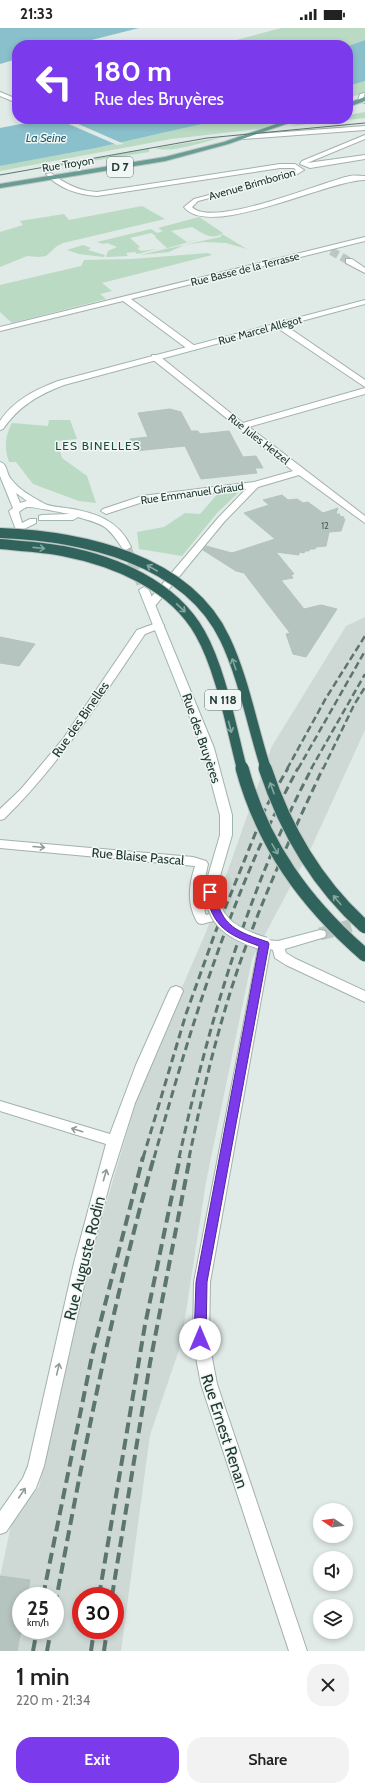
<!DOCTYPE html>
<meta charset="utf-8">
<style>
body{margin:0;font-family:Cabin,sans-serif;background:#f2f2f2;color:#222;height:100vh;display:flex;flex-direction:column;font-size:15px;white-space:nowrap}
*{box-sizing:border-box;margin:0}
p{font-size:13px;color:#767676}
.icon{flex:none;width:22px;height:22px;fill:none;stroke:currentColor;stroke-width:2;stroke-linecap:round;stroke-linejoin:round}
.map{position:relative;height:1623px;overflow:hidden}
.details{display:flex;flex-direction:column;background:#fff;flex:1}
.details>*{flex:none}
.guide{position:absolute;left:12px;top:12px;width:341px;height:84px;border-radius:16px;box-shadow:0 2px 6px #0003;background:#7c3aed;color:#fff;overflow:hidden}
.needle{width:26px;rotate:283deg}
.buttons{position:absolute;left:313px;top:1475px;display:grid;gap:8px}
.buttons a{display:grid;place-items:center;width:40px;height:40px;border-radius:50%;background:#fff;box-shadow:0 2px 6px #0003;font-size:20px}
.speed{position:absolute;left:12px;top:1559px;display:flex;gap:8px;font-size:20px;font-weight:700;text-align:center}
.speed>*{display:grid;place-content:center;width:52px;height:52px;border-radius:50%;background:#fff;box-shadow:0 2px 6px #0003;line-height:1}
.speed small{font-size:10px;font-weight:400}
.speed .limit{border:6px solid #d22;background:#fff;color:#111}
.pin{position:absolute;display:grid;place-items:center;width:34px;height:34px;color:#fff;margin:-17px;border-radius:8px;box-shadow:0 2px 6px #0006}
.me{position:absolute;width:44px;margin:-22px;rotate:0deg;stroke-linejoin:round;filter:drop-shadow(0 0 3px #0008)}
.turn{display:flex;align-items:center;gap:14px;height:84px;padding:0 16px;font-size:18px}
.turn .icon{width:52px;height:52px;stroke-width:2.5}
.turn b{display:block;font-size:28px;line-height:34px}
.round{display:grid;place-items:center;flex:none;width:42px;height:42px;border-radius:16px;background:#f2f2f2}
.head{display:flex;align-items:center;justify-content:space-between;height:68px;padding:0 16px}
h1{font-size:24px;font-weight:600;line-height:30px}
.primary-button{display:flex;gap:8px;margin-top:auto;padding:8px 16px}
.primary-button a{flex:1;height:46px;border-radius:16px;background:#7c3aed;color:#fff;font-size:16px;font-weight:600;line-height:46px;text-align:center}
.primary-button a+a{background:#f2f2f2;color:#222}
.status{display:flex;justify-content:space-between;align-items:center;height:28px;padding:0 20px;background:#fff;direction:ltr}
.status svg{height:11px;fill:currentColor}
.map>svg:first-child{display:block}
.built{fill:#ced9d5;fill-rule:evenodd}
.green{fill:#badac4}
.water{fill:#8abfcc}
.pier{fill:#e0eae6}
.building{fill:#b5c4bf;stroke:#b3c3bd}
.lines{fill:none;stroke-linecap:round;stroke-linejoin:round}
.street-tunnel{stroke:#bac7c2;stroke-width:8;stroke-dasharray:8 4;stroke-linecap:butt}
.secondary-tunnel-far1{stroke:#bac7c2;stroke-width:10;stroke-dasharray:10 5;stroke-linecap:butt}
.secondary-tunnel{stroke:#bac7c2;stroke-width:13;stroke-dasharray:13 6;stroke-linecap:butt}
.street-casing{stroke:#a3b1ad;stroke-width:2}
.secondary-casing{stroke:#a0b5ae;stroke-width:2}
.primary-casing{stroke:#bdc4c2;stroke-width:2}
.street{fill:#fff;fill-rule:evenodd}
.secondary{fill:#fff;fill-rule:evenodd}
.primary{fill:#679d92;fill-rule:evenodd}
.tram{stroke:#5c756f;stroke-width:1}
.rail-far2{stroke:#5c756f;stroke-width:2.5;stroke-dasharray:7 3.5;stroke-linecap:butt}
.rail-far1{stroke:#5c756f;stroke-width:3;stroke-dasharray:8 4.5;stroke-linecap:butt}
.rail{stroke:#5c756f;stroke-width:4;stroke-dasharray:11 5.5;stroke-linecap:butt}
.secondary-bridge-casing{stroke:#a0b5ae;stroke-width:15;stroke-linecap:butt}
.highway-bridge-far1-casing{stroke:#bdc4c2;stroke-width:12;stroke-linecap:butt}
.highway-bridge-casing{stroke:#bdc4c2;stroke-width:15;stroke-linecap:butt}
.secondary-bridge{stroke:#fff;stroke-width:13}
.highway-bridge-far1{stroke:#2f635b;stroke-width:10}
.highway-bridge{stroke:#2f635b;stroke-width:13}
.oneway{stroke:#86a6a0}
.oneway2{stroke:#909c9a}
.route{fill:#7c3aed;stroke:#51269a}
.labels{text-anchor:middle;stroke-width:3;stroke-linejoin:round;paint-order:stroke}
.far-number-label{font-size:9px;fill:#475c57}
.far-street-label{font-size:11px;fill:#223934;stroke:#f0f7f4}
.far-water-label{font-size:12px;font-style:italic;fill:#205f71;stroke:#f0f7f4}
.shield{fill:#f0f7f4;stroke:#60726e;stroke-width:1}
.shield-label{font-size:12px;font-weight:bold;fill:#223934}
.far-neighbourhood-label{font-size:12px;letter-spacing:1px;fill:#1f4a41;stroke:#f0f7f4}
.street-label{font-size:13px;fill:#223934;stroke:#f0f7f4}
.near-street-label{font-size:16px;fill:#223934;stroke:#f0f7f4}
</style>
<div class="status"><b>21:33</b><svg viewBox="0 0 49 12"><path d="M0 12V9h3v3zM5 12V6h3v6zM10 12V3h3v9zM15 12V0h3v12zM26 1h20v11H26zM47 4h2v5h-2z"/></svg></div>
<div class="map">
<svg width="365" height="1623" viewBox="0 0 365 1623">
<rect width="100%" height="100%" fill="#e0eae6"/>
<path class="built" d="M365,589v113l-53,116 -60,113 -46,223 -25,162 -31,91 -29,216h-121v-74l13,-61 26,-29 55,-242 50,-170 62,-143 66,-186 74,-120zM21,1568h34v34h-34zM81,1568h34v34h-34z"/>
<g class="green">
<polygon points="281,0 365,0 365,12 348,18 218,17"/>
<polygon points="365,53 365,65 348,70 348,58"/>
<polygon points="365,84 365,90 290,98 313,91 348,91 348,87"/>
<polygon points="224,91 285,91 259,101 171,111 0,143 0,138 96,120"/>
<path d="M223,109c-15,4 -54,17 -68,11z"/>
<polygon points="149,120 149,124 47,140"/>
<polygon points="142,178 165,191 63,215 57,218 46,228 38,229 27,228 0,239 0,204 23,197 20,193 64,186 69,192"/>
<path d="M199,189l24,16c-11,8 -19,1 -31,-6l-21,4 16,11 12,-3 -31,9 -4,1 3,-1 -12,-11 1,-1 -5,-3 -21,5 10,9 -3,1 4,3 16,-2 -20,5 -2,-2 -9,1 2,3 -22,1 2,-6 9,-4 -10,-4 -4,1 -6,-2 54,-13 6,4 6,-2 -5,-3z"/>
<polygon points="222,206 247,221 226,215 204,214 184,217 169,224 139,227 220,209"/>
<polygon points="83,217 91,220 88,222 105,227 104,229 79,226 67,222"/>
<polygon points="208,225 212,227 102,255 112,263 100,266 106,271 12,295 0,284 0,257 81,238 84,232 132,231"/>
<path d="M49,392h21l7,19 -20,2 5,17 25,18 9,27 -17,-2 -46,-17 -17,-22h-7c-5,-14 -4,-26 3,-39l36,3z"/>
<polygon points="230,460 238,465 217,485 182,528 139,521 137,504 164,499 185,485 200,486 221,462"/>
</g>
<g class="water">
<polygon points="0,0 139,0 72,17 17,17 17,31 0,36"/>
<polygon points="365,12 365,53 348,58 348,18"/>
<polygon points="46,91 224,91 96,120 0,138 0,100"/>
</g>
<polygon class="pier" points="57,91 67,91 124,116 117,117"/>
<g class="building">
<polygon points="170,381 181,384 191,403 198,403 200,406 229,403 243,429 256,428 263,440 255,440 257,445 201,451 185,418 135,423 130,411 148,409 138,385"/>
<polygon points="282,467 288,472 297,471 303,475 308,474 323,485 338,480 336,486 340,486 339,488 344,489 343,491 345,491 341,503 329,504 326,518 316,519 315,521 310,521 309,523 305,523 304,525 299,524 299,527 276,524 294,546 291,547 293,550 281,552 304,581 321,577 337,581 306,629 293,626 286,606 290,605 244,545 236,543 203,522 206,518 232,525 275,511 244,485 269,477 263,472"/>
<polygon points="0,609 35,616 19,638 0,635"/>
<polygon points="0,1548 30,1552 27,1568 21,1568 21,1603 17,1623 0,1623"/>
</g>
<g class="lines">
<polyline class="street-tunnel" points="331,223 349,233"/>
<polyline class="secondary-tunnel-far1" points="126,519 144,562"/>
<polyline class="secondary-tunnel" points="320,906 365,894"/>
<defs>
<g id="street">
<polygon points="0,64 17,71 17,75 0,68"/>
<polygon points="365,65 363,70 365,75 358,72 360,66"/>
<polygon points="365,98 365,102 243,111 240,109 243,107"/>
<polygon points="365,107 365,111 307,135 365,127 365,131 310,140 300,136 302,133"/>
<path d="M280,136h15l9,6 -10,6 -96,25 -6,6c21,22 129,-25 158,-31 5,-1 10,0 15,0v4c-37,0 -156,60 -181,27l10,-8 96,-25 6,-4 -2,-2h-14l-183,28c-19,-1 -39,-8 -51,-22l5,-1c14,11 28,18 46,19z"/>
<polygon points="365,209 365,213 131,271 195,318 195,322 189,322 123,273 0,303 0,299"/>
<polygon points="346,231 352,231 365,240 365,245 346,235"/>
<polygon points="276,295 282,295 365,352 365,359 276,299"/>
<polygon points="152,327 158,327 243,395 365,360 365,366 249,399 365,488 365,495 299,447 258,459 224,494 155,578 147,578 146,576 147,574 218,490 246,461 143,474 106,486 101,483 103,481 142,468 254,454 293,443 152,331"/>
<path d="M159,594l5,3 -1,2 -18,7c-44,65 -85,130 -141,185l-4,1v-11l21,-20 42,-50 74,-109z"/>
<path d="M0,812l193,17 13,4 2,3 -6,28 3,21 1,2 11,-3 4,1 2,3 -2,3 -19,5 -4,-1 -2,-3c-9,-18 -7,-35 -1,-54l-195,-18z"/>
<polygon points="265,912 270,913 271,916 210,1254 209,1314 217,1356 307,1623 289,1623 201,1356 193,1314 194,1254 259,916 260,913"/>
<polygon points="278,913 283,915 286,925 296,931 365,963 365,974 286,937 275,930 272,918 273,915"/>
<polygon points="176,958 181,960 183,963 135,1075 110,1154 89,1235 44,1438 36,1460 6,1504 0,1506 0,1483 23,1450 28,1438 74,1235 106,1116 0,1083 0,1073 110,1106 136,1037 169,963 171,960"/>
</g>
<g id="secondary">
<path d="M365,272v4l-301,81c-26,10 -45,21 -61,44l-3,1v-9c14,-21 35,-31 58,-40z"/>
<path d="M0,434c8,2 6,12 11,17 8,11 23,19 34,25 6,3 15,3 21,4 28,4 53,12 65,39l-5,3 -3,-1c-16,-24 -18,-24 -45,-32l-5,3h-34v-4l3,-1 27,-1c-5,-1 -39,-8 -42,-7 -2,1 -6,3 -8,5l3,11 8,-4h6v4l-14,7h-6l-7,-19 4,-3 -13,-32zM16,465l11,8 -7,2z"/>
<polygon points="144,559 149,562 214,720 232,787 232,807 218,855 216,858 208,858 206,855 220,807 220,787 202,720 139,562"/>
<polygon points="320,902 325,903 326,906 325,909 278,923 260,919 259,916 260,913 265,912 278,913"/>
</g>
<g id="primary">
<polygon points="365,69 365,73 348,79 348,75"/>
<polygon points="291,91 300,91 228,116 165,133 0,160 0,156 165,129 224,114"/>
</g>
</defs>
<use href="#street" class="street-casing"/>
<use href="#secondary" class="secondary-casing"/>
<use href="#primary" class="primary-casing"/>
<use href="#street" class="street"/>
<use href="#secondary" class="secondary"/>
<use href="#primary" class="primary"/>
<polyline class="tram" points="0,147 207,110 365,95"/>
<g class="rail-far2">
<polyline points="287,741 326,670 365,608"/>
<polyline points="298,741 365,623"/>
<polyline points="311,741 365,646"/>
<polyline points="323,741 354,677 365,659"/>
</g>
<g class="rail-far1">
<polyline points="143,1130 186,986 215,905 266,779 288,740"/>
<path d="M154,1130c37,-133 78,-267 144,-390"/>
<path d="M179,1130c29,-132 69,-270 133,-390"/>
<path d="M189,1130c14,-68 30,-136 53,-201 23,-65 52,-127 81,-189"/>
</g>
<g class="rail">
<polyline points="43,1568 93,1323 143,1129"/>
<polyline points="99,1568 145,1297 180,1129"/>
<polyline points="112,1568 150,1335 190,1129"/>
<path d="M55,1578c28,-151 57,-301 99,-449"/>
<polyline points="33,1623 37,1602"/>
<polyline points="47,1623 51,1602"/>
<polyline points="91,1623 94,1602"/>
<polyline points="104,1623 107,1602"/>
</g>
<defs>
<path id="secondary-bridge" d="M212,855c-3,38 20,51 53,61"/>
<g id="highway-bridge-far1">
<path d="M0,505c80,3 187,25 225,106 19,40 27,87 41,130"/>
<path d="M0,516c21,2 43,3 63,7 52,10 110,34 137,82 21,37 31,94 42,136"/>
</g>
<g id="highway-bridge">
<path d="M242,740c21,77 63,135 123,187"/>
<path d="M265,740c20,61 52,116 100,159"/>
</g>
</defs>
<use href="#secondary-bridge" class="secondary-bridge-casing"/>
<use href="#highway-bridge-far1" class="highway-bridge-far1-casing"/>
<use href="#highway-bridge" class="highway-bridge-casing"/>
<use href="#secondary-bridge" class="secondary-bridge"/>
<use href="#highway-bridge-far1" class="highway-bridge-far1"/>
<use href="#highway-bridge" class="highway-bridge"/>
</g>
<defs><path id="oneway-shaft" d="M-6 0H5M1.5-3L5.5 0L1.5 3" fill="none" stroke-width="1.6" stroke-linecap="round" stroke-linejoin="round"/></defs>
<g class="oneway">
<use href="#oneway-shaft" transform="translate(39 520) rotate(6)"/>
<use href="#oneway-shaft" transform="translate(152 540) rotate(-150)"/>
<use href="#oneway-shaft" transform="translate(181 580) rotate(43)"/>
<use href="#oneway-shaft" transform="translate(234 636) rotate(-109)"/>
<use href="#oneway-shaft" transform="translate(230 699) rotate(75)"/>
<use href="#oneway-shaft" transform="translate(272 760) rotate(-110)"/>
<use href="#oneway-shaft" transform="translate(275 821) rotate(60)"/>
<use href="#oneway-shaft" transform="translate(337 872) rotate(-130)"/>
</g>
<g class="oneway2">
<use href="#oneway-shaft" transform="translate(39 819) rotate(5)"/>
<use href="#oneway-shaft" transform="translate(77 1102) rotate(-163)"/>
<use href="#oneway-shaft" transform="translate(105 1147) rotate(-74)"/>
<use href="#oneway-shaft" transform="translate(58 1341) rotate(-77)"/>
<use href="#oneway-shaft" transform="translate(22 1465) rotate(-56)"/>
</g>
<path class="route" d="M210,861l5,3c6,35 23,40 53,50l1,2 -62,338 -1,57 -2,3 -4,2 -5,-2 -1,-3 2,-57 63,-336c-31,-11 -47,-19 -53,-54z"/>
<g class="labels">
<g class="far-number-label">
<text x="325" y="501">12</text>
</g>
<g class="far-street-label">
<text transform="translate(68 136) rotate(-9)" y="4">Rue Troyon</text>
<text transform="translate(252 156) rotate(-16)" y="4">Avenue Brimborion</text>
<text transform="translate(245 241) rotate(-14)" y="4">Rue Basse de la Terrasse</text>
<text transform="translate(260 302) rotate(-15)" y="4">Rue Marcel Allégot</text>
<text transform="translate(259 411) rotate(38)" y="4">Rue Jules Hetzel</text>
<text transform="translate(192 465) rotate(-8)" y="4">Rue Emmanuel Giraud</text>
</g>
<g class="far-water-label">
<text x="46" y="114">La Seine</text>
</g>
<g class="shield">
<rect x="107" y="129" width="26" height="20" rx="3"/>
<rect x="205" y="662" width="36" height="20" rx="3"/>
</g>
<g class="shield-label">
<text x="120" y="143">D 7</text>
<text x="223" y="676">N 118</text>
</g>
<g class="far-neighbourhood-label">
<text x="98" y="422">LES BINELLES</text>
</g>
<g class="street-label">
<text transform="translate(80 691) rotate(-55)" y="5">Rue des Binelles</text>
<text transform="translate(202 710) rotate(71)" y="5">Rue des Bruyères</text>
<text transform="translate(138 828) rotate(5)" y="5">Rue Blaise Pascal</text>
</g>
<g class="near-street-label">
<text transform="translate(84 1230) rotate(-76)" y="6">Rue Auguste Rodin</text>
<text transform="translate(225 1403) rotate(72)" y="6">Rue Ernest Renan</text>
</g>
</g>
</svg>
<div class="buttons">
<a><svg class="needle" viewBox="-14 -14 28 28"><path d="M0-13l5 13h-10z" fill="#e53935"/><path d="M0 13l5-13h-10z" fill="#767676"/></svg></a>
<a><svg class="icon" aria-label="sound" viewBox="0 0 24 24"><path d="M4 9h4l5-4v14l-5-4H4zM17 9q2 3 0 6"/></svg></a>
<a><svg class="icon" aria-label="layers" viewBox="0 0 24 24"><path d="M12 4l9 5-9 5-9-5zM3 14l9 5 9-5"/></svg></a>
</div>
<div class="speed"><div>25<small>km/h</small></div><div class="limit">30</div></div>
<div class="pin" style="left:210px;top:864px;background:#d93025"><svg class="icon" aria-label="arrive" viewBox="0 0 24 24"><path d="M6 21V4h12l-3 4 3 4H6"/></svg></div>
<svg class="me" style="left:200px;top:1311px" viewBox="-20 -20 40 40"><circle r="19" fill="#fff"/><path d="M0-13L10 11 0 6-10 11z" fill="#7c3aed"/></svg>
<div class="guide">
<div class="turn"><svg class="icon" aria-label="left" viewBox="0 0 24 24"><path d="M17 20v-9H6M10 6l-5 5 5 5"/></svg><div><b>180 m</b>Rue des Bruyères</div></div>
</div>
</div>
<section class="details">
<div class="head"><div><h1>1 min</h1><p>220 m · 21:34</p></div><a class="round"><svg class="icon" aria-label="close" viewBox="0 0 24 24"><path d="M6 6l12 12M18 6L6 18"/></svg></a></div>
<div class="primary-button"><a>Exit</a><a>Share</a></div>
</section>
